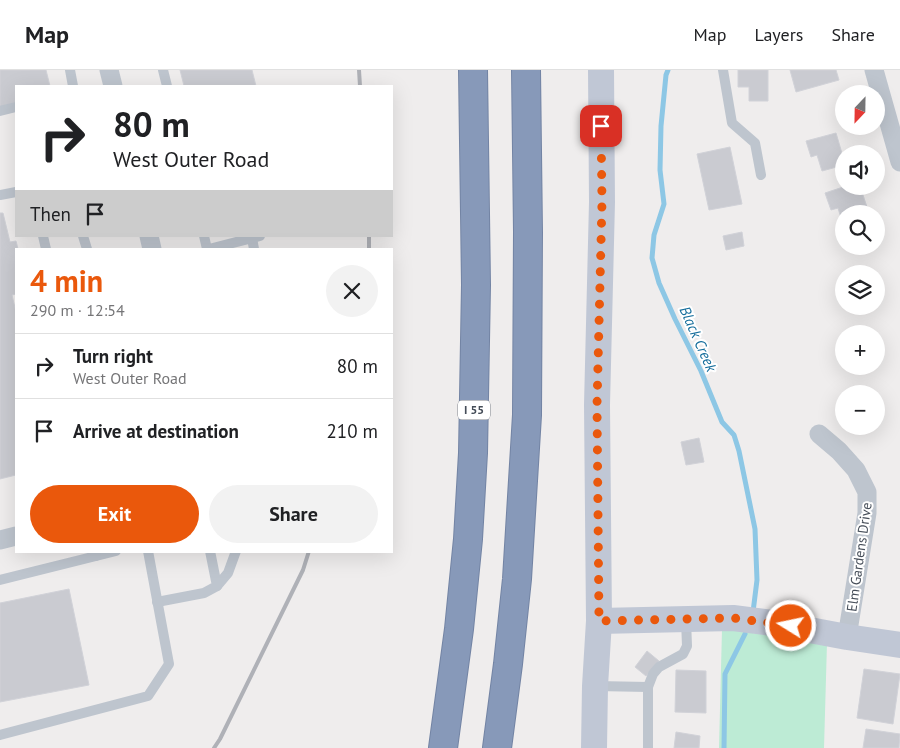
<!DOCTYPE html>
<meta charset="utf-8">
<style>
body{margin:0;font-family:"PT Sans",sans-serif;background:#f2f2f2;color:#202124;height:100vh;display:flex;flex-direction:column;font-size:19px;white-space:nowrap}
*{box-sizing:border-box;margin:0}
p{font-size:16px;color:#757577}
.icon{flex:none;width:28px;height:28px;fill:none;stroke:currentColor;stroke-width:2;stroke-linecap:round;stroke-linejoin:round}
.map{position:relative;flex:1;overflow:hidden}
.sheet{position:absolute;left:15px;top:178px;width:378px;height:305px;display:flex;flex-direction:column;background:#fff;border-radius:0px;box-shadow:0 5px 20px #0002}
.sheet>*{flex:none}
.banner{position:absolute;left:15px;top:15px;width:378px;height:152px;border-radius:0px;box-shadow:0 5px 20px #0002;background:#fff;color:#202124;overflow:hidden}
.needle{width:32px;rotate:202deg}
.controls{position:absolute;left:835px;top:15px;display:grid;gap:10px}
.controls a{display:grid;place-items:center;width:50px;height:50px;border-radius:50%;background:#fff;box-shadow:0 5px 20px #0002;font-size:25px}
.pin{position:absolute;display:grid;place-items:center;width:42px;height:42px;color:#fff;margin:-21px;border-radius:10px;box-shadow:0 2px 8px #0006}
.me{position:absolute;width:55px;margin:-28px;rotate:280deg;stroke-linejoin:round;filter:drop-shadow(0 0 4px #0008)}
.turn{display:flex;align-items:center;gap:18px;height:105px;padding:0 15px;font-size:22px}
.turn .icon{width:65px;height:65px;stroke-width:2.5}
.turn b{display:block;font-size:35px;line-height:42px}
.then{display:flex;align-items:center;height:48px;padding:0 15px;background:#0003;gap:10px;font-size:19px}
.round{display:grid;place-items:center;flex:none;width:52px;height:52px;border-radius:26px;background:#f2f2f2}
.overview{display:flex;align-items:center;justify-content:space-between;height:85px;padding:0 15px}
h1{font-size:30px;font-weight:700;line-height:38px;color:#ea580c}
.primary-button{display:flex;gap:10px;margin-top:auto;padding:10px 15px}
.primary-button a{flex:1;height:58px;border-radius:30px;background:#ea580c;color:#fff;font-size:20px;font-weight:700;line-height:58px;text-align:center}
.primary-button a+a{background:#f2f2f2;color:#202124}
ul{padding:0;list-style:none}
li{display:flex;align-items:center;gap:15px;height:65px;padding:0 15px;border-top:1px solid #e0e0e0}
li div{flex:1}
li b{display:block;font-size:19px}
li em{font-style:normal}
header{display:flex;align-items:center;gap:30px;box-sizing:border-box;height:70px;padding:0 25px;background:#fff;border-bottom:1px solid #e0e0e0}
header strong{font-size:24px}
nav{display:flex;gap:28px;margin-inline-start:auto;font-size:18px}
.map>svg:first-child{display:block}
.green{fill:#bdebd5}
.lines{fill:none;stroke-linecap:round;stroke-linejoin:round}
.stream{stroke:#8dc7e5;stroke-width:5}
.building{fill:#cacbd1;stroke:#d1d2d8}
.highway-casing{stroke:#7384a4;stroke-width:30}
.lane{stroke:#bec5ce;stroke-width:10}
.street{stroke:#bec5ce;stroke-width:19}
.secondary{stroke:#c0c7d5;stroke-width:26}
.highway{stroke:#8799b9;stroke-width:28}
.rail{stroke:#afb1b7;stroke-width:4}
.route{stroke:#ea580c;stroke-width:9;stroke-dasharray:0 16.2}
.labels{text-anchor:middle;stroke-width:4;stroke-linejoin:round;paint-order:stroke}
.shield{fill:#fff;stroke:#7e838b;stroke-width:1}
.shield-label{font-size:12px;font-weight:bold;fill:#464e59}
.street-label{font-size:14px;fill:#464e59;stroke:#fff}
.water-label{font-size:15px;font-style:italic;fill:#166e9c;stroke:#fff}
</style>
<header>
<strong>Map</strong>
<nav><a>Map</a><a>Layers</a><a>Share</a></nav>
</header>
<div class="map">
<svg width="900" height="678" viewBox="0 0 900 678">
<rect width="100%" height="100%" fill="#efeded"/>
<polygon class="green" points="722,559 827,573 824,678 719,678"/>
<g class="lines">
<g class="stream">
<polyline points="668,0 666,5 661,56 660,100 664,134 654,165 652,188 659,213 675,249 701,301 722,352 734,365 739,381 755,459 757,510 753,542"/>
<polyline points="724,678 725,604 745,564"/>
</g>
</g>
<g class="building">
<polygon points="0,0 46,0 50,16 16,16 16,34 0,37"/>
<polygon points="180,0 252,0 256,16 184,16"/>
<polygon points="738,0 768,0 768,31 749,31 749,17 738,17"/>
<polygon points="790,0 836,0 839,10 796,22"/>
<polygon points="836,63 844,90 844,95 822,101 817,85 811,87 806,71"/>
<polygon points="730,77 742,134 709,140 697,84"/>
<polygon points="846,116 860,116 868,140 862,142 862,144 844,144 844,158 838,138 831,140 825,123"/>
<polygon points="0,143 3,143 10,172 16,171 18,179 16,179 16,224 12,225 16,242 16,405 0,409"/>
<polygon points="742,162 744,176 726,180 723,166"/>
<polygon points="699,368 704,392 686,395 681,372"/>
<polygon points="69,519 89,615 0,632 0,533"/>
<polygon points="647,581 659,591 646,606 635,597"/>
<polygon points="864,599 900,604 893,654 857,648"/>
<polygon points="676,600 706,601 706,643 675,642"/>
<polygon points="866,659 900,664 899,678 863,678"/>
<polygon points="676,662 700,666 699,678 674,678"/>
</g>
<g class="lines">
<defs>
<g id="highway">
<polyline points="443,678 459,559 468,469 473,383 476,215 473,0"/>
<polyline points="497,678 508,594 517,509 527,345 528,162 526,0"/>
</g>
</defs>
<use href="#highway" class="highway-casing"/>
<g class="lane">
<polyline points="70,0 73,16"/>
<polyline points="163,0 167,16"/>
<polyline points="723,0 732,53 755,73 761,105"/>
<polyline points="0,41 16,37"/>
<polyline points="0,125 16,122"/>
<polyline points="43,166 46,179"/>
<polyline points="83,166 87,179"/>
<polyline points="204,166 207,179"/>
<polyline points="252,168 254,179"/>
<polyline points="209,179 260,166"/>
<polyline points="95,481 96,486 116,481"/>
<polyline points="0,510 96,486"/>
<polyline points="217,516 228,503 236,481"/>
<polyline points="157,532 204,523 217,516 210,481"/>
<polyline points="596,616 648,617"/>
<polyline points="0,665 148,626 169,594 148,481"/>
<polyline points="648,678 648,617 653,604 659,597 683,584 687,576 686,550"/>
</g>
<g class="street">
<polyline points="109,0 113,16"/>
<polyline points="874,0 900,92"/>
<polyline points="149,166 152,179"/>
<polyline points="819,364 839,381 856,400 867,422 867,443 847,567"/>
<polyline points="0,470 16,466"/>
</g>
<g class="secondary">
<polyline points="599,551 733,548 772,553 847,567 900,575"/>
<polyline points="594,678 595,616 599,551 597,335 602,132 601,0"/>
</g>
<use href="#highway" class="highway"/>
<g class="rail">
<polyline points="359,0 360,16"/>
<polyline points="369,179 369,166"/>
<polyline points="214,678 220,669 303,500 309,481"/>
</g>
</g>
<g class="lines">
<polyline class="route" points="601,56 602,132 597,335 599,551 733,548 791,556"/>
</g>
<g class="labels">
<rect class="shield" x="458" y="330.5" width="32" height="19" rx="4"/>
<g class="shield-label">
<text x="474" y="344">I 55</text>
</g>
<g class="street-label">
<text transform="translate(859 487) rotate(-82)" y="5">Elm Gardens Drive</text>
</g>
<g class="water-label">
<text transform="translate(698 269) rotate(66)" y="5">Black Creek</text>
</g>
</g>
</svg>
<div class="controls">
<a><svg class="needle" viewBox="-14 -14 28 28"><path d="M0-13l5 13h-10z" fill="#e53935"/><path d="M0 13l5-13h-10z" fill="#757577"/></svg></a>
<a><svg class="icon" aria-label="sound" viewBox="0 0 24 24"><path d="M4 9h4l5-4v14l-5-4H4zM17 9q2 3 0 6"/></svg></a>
<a><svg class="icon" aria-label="search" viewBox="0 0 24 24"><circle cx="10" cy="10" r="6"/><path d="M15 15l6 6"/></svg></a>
<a><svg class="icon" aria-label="layers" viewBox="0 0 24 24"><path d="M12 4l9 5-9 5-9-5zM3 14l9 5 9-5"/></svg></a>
<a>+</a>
<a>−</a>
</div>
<div class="pin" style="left:601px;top:56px;background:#d93025"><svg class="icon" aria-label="arrive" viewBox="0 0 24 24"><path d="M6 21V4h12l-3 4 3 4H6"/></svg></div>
<svg class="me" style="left:791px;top:556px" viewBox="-20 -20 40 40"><circle r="17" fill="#ea580c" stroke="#fff" stroke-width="3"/><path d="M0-11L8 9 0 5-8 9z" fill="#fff"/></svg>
<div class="banner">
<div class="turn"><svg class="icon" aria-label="right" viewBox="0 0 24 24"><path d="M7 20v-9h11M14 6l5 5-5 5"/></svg><div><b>80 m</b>West Outer Road</div></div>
<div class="then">Then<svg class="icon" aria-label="arrive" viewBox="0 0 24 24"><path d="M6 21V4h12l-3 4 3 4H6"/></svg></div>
</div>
<section class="sheet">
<div class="overview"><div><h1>4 min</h1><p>290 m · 12:54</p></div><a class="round"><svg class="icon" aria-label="close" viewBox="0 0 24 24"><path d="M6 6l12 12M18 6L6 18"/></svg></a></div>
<ul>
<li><svg class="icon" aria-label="right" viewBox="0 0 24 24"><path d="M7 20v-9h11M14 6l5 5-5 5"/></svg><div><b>Turn right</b><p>West Outer Road</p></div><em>80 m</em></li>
<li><svg class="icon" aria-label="arrive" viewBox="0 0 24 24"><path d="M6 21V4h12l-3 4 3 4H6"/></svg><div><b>Arrive at destination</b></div><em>210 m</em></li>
</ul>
<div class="primary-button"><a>Exit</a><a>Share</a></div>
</section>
</div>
